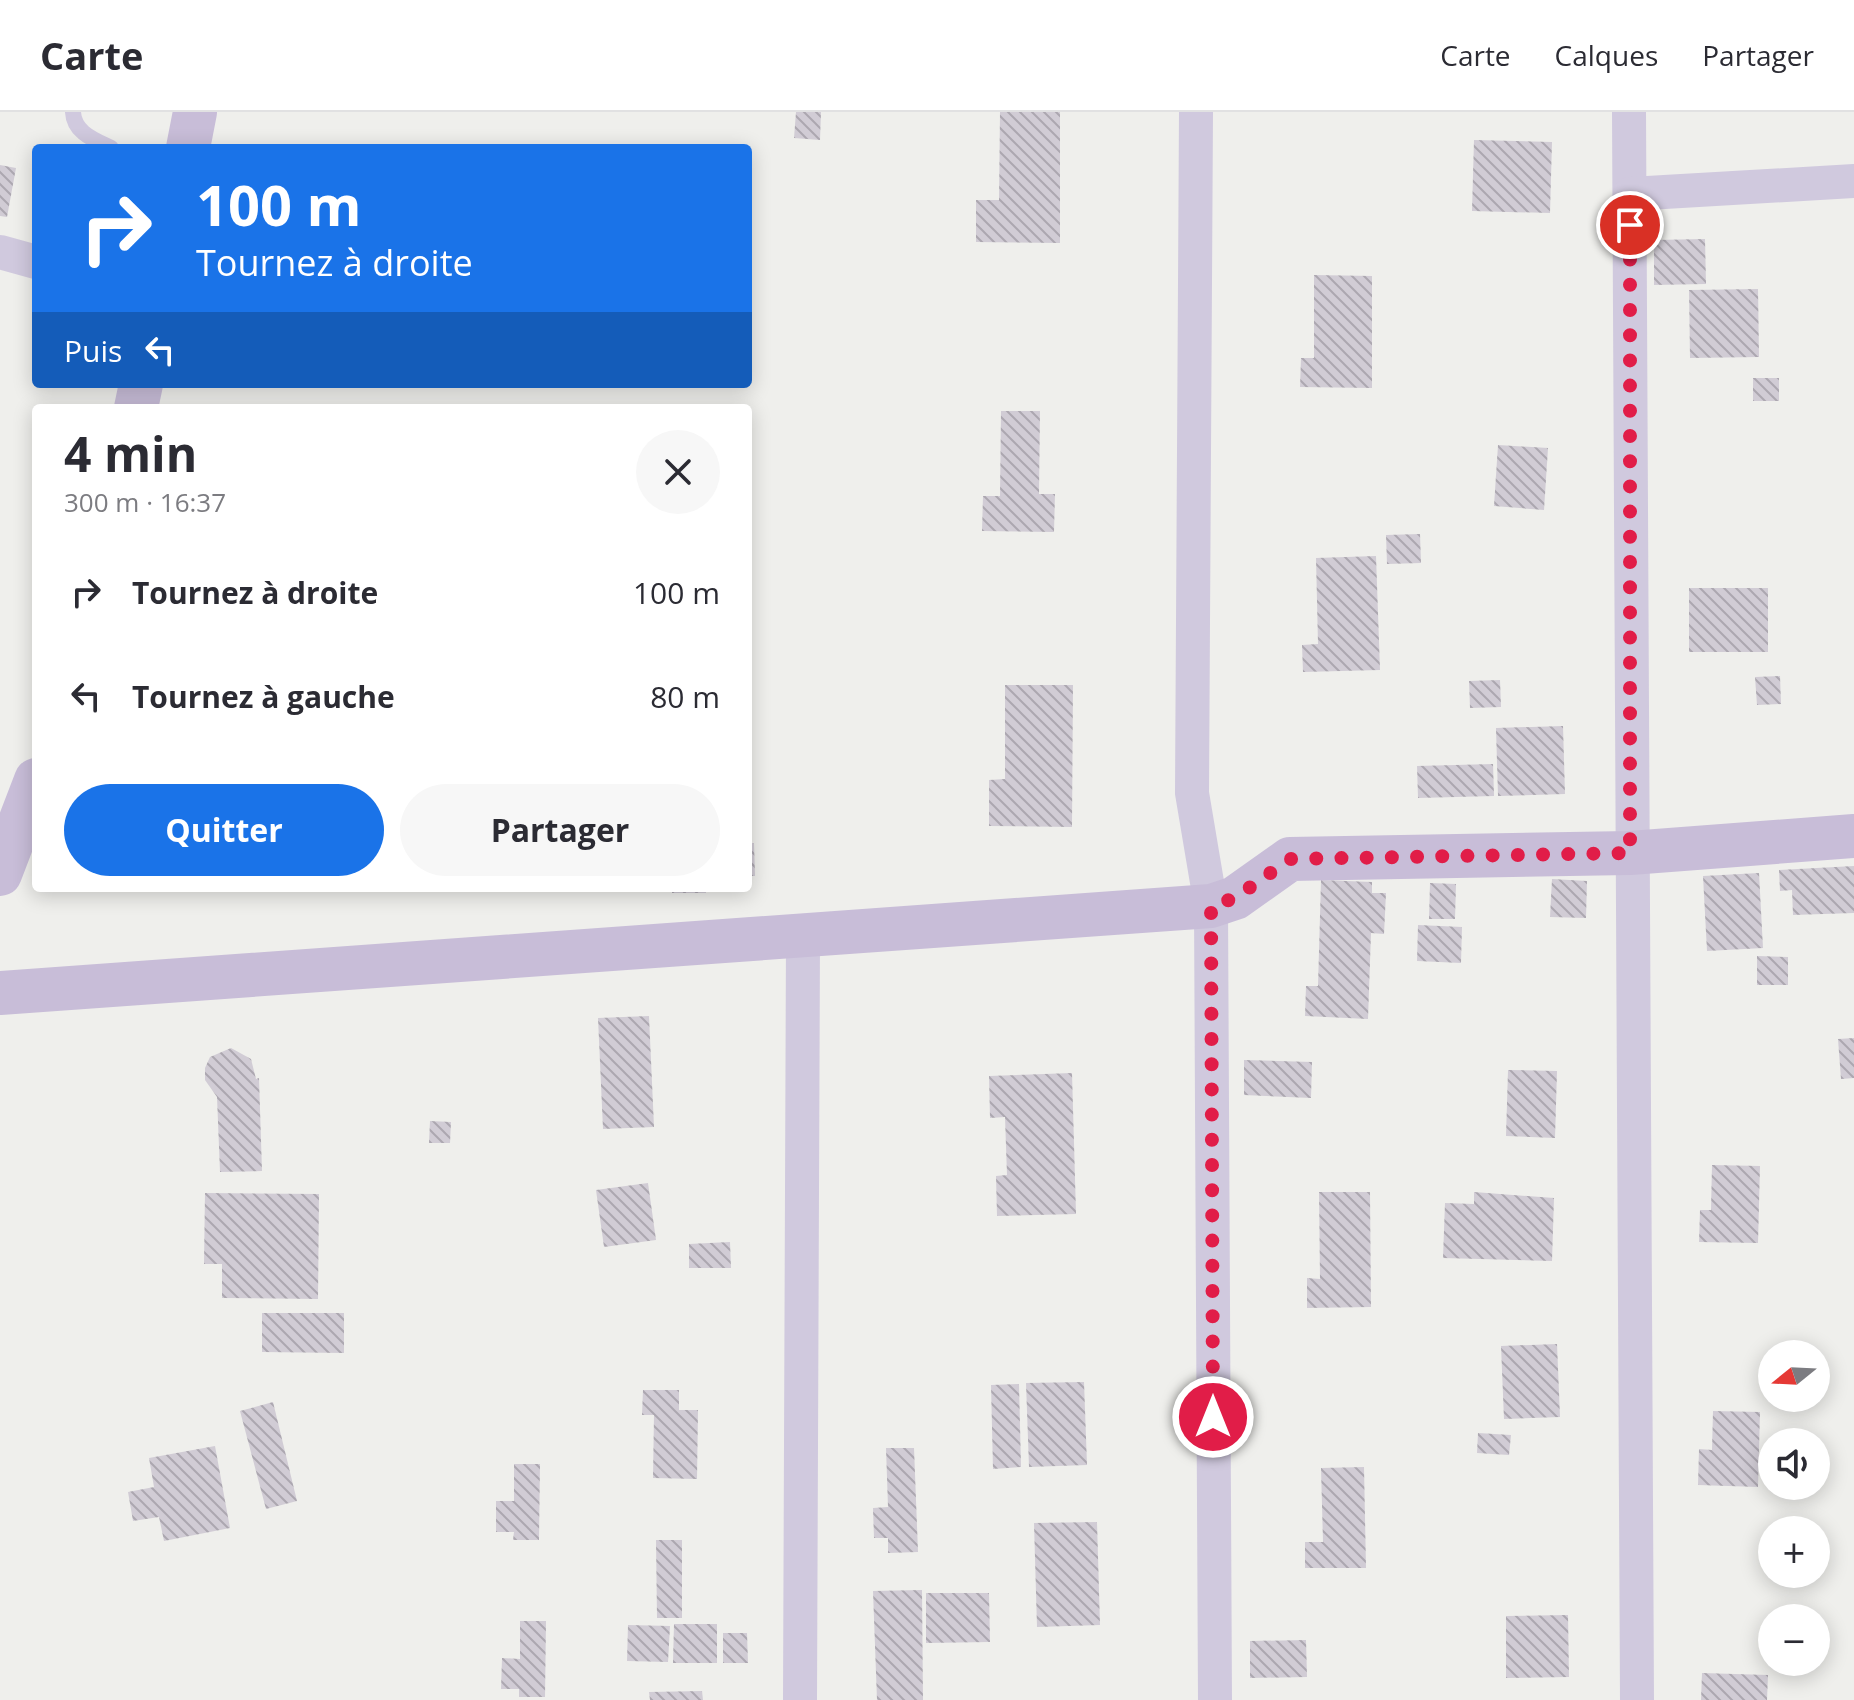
<!DOCTYPE html>
<html lang="fr">
<meta charset="utf-8">
<style>
body{margin:0;font-family:"Open Sans",sans-serif;background:#f7f7f7;color:#2b2b33;height:100vh;display:flex;flex-direction:column;font-size:30px;white-space:nowrap}
*{box-sizing:border-box;margin:0}
p{font-size:26px;color:#7c7c81}
.icon{flex:none;width:44px;height:44px;fill:none;stroke:currentColor;stroke-width:2;stroke-linecap:round;stroke-linejoin:round}
.map{position:relative;flex:1;overflow:hidden}
.panel{position:absolute;left:32px;top:292px;width:720px;height:488px;display:flex;flex-direction:column;background:#fff;border-radius:8px;box-shadow:0 4px 20px #0003}
.panel>*{flex:none}
.banner{position:absolute;left:32px;top:32px;width:720px;height:244px;border-radius:8px;box-shadow:0 4px 20px #0003;background:#1a73e8;color:#fff;overflow:hidden}
.needle{width:52px;rotate:252deg}
.controls{position:absolute;left:1758px;top:1228px;display:grid;gap:16px}
.controls a{display:grid;place-items:center;width:72px;height:72px;border-radius:50%;background:#fff;box-shadow:0 4px 20px #0003;font-size:40px}
.pin{position:absolute;display:grid;place-items:center;width:68px;height:68px;color:#fff;margin:-34px;border:4px solid #fff;border-radius:50%;box-shadow:0 2px 8px #0007}
.me{position:absolute;width:88px;margin:-44px;rotate:0deg;stroke-linejoin:round;filter:drop-shadow(0 0 6px #0008)}
.turn{display:flex;align-items:center;gap:28px;height:168px;padding:0 32px;font-size:36px}
.turn .icon{width:104px;height:104px;stroke-width:2.5}
.turn b{display:block;font-size:56px;line-height:68px}
.then{display:flex;align-items:center;height:76px;padding:0 32px;background:#0003;gap:16px;font-size:30px}
.round{display:grid;place-items:center;flex:none;width:84px;height:84px;border-radius:42px;background:#f7f7f7}
.summary{display:flex;align-items:center;justify-content:space-between;height:136px;padding:0 32px}
h1{font-size:48px;font-weight:700;line-height:60px}
.primary-button{display:flex;gap:16px;margin-top:auto;padding:16px 32px}
.primary-button a{flex:1;height:92px;border-radius:48px;background:#1a73e8;color:#fff;font-size:32px;font-weight:700;line-height:92px;text-align:center}
.primary-button a+a{background:#f7f7f7;color:#2b2b33}
ul{padding:0;list-style:none}
li{display:flex;align-items:center;gap:24px;height:104px;padding:0 32px}
li div{flex:1}
li b{display:block;font-size:30px}
li em{font-style:normal}
header{display:flex;align-items:center;gap:48px;box-sizing:border-box;height:112px;padding:0 40px;background:#fff;border-bottom:2px solid #e1e1e2}
header strong{font-size:38px}
nav{display:flex;gap:44px;margin-inline-start:auto;font-size:28px}
.map>svg:first-child{display:block}
.building{fill:url(#building-back-hatch)}
.lines{fill:none;stroke-linecap:round;stroke-linejoin:round}
.lane{stroke:#d0c9de;stroke-width:16}
.street{stroke:#d0c9de;stroke-width:34}
.secondary{stroke:#c8bdd8;stroke-width:44}
.route{stroke:#e11d48;stroke-width:14;stroke-dasharray:0 25.2}
</style>
<header>
<strong>Carte</strong>
<nav><a>Carte</a><a>Calques</a><a>Partager</a></nav>
</header>
<div class="map">
<svg width="1854" height="1588" viewBox="0 0 1854 1588">
<defs>
<pattern id="building-back-hatch" width="6" height="6" patternUnits="userSpaceOnUse" patternTransform="scale(2)"><rect width="6" height="6" fill="#d1ccd5"/><path d="M-1 5l2 2M0 0l6 6M5-1l2 2" fill="none" stroke="#aca7b0"/></pattern>
</defs>
<rect width="100%" height="100%" fill="#efefec"/>
<g class="building">
<polygon points="796,0 821,0 820,28 794,26"/>
<polygon points="1000,0 1060,0 1060,131 976,130 976,88 999,88"/>
<polygon points="1474,28 1552,30 1550,101 1472,99"/>
<polygon points="0,53 16,56 7,105 0,104"/>
<polygon points="1705,127 1706,172 1654,173 1654,128"/>
<polygon points="1314,163 1372,164 1372,276 1300,275 1301,246 1314,246"/>
<polygon points="1758,177 1759,245 1690,246 1689,178"/>
<rect x="1753" y="266" width="26" height="23"/>
<polygon points="1001,299 1040,299 1039,382 1055,382 1054,420 982,419 983,384 1000,384"/>
<polygon points="1498,333 1548,336 1544,398 1494,394"/>
<polygon points="1420,422 1421,451 1387,452 1386,423"/>
<polygon points="1376,444 1380,558 1303,560 1302,533 1318,532 1316,446"/>
<rect x="1689" y="476" width="79" height="64"/>
<polygon points="1780,564 1781,592 1757,593 1755,565"/>
<polygon points="1500,568 1501,595 1470,596 1469,569"/>
<polygon points="1005,573 1073,573 1072,715 989,714 989,668 1005,667"/>
<polygon points="1563,614 1565,682 1498,684 1496,616"/>
<polygon points="1493,652 1494,684 1418,686 1417,654"/>
<polygon points="748,731 754,731 755,764 748,764"/>
<polygon points="1854,754 1854,801 1793,803 1792,778 1780,779 1779,758"/>
<polygon points="1759,761 1763,836 1707,839 1703,764"/>
<polygon points="1552,767 1587,769 1586,806 1550,805"/>
<polygon points="1321,768 1372,770 1372,781 1386,781 1384,822 1371,821 1368,907 1305,904 1306,874 1318,874"/>
<polygon points="1430,771 1456,772 1455,807 1429,807"/>
<rect x="672" y="776" width="34" height="5"/>
<polygon points="1418,813 1462,815 1461,851 1417,849"/>
<polygon points="1757,844 1788,845 1788,873 1757,873"/>
<polygon points="649,904 654,1015 603,1017 598,906"/>
<polygon points="1854,926 1854,966 1841,967 1838,927"/>
<polygon points="231,936 251,947 256,967 259,966 262,1059 220,1060 217,985 205,968 205,956 210,945"/>
<polygon points="1244,948 1312,950 1311,986 1244,983"/>
<polygon points="1508,958 1557,959 1555,1026 1506,1024"/>
<polygon points="1072,961 1076,1102 997,1104 996,1064 1007,1063 1005,1005 990,1006 989,964"/>
<polygon points="430,1009 451,1010 450,1031 429,1031"/>
<polygon points="1712,1053 1760,1054 1758,1131 1699,1130 1700,1098 1711,1098"/>
<polygon points="648,1071 656,1128 604,1135 596,1078"/>
<polygon points="1319,1080 1370,1080 1371,1195 1307,1196 1307,1166 1320,1167"/>
<polygon points="1474,1080 1554,1086 1552,1149 1443,1146 1445,1091 1474,1092"/>
<polygon points="205,1081 319,1082 318,1187 222,1186 222,1152 204,1152"/>
<polygon points="730,1130 731,1156 689,1156 689,1132"/>
<polygon points="262,1201 344,1201 344,1241 262,1240"/>
<polygon points="1557,1232 1560,1305 1504,1307 1501,1234"/>
<polygon points="1084,1270 1087,1353 1029,1355 1026,1271"/>
<polygon points="1019,1272 1021,1355 993,1357 991,1273"/>
<polygon points="643,1278 679,1278 679,1298 698,1298 697,1367 653,1366 654,1303 642,1303"/>
<polygon points="273,1290 297,1389 266,1397 240,1299"/>
<polygon points="1713,1299 1760,1300 1758,1375 1698,1373 1699,1337 1712,1338"/>
<polygon points="1478,1321 1511,1323 1509,1343 1477,1341"/>
<polygon points="215,1334 230,1416 164,1429 159,1405 133,1409 128,1380 154,1375 149,1346"/>
<polygon points="886,1336 914,1336 918,1440 888,1441 888,1426 874,1426 873,1396 888,1395"/>
<polygon points="514,1352 540,1352 539,1428 513,1428 514,1420 496,1420 496,1389 514,1389"/>
<polygon points="1364,1355 1366,1456 1305,1456 1305,1430 1323,1430 1321,1356"/>
<polygon points="1097,1410 1100,1513 1037,1515 1034,1411"/>
<polygon points="656,1428 682,1428 682,1506 657,1506"/>
<polygon points="922,1478 923,1588 877,1588 873,1479"/>
<polygon points="926,1481 989,1481 990,1530 926,1531"/>
<polygon points="1568,1503 1569,1565 1506,1566 1506,1504"/>
<polygon points="520,1509 546,1509 545,1585 519,1585 519,1577 501,1577 502,1546 520,1547"/>
<polygon points="674,1512 717,1512 717,1551 673,1551"/>
<polygon points="628,1513 670,1514 668,1550 627,1549"/>
<polygon points="723,1521 747,1521 748,1551 723,1551"/>
<polygon points="1306,1528 1307,1565 1250,1566 1250,1529"/>
<polygon points="1702,1561 1768,1563 1767,1588 1701,1588"/>
<polygon points="702,1579 703,1588 650,1588 649,1580"/>
</g>
<g class="lines">
<path class="lane" d="M73,0c1,21 22,28 38,36"/>
<g class="street">
<polyline points="1196,0 1192,681 1211,794 1215,1588"/>
<polyline points="1629,0 1637,1588"/>
<polyline points="1630,82 1854,69"/>
<polyline points="0,140 36,150"/>
<polyline points="800,1588 803,826"/>
</g>
<g class="secondary">
<polyline points="188,36 195,0"/>
<polyline points="136,296 141,272"/>
<polyline points="0,762 36,668"/>
<polyline points="0,881 1211,794 1235,786 1290,747 1630,741 1854,724"/>
</g>
</g>
<g class="lines">
<polyline class="route" points="1213,1305 1211,794 1235,786 1290,747 1630,741 1630,113"/>
</g>
</svg>
<div class="controls">
<a><svg class="needle" viewBox="-14 -14 28 28"><path d="M0-13l5 13h-10z" fill="#e53935"/><path d="M0 13l5-13h-10z" fill="#7c7c81"/></svg></a>
<a><svg class="icon" aria-label="sound" viewBox="0 0 24 24"><path d="M4 9h4l5-4v14l-5-4H4zM17 9q2 3 0 6"/></svg></a>
<a>+</a>
<a>−</a>
</div>
<div class="pin" style="left:1630px;top:113px;background:#d93025"><svg class="icon" aria-label="arrive" viewBox="0 0 24 24"><path d="M6 21V4h12l-3 4 3 4H6"/></svg></div>
<svg class="me" style="left:1213px;top:1305px" viewBox="-20 -20 40 40"><circle r="17" fill="#e11d48" stroke="#fff" stroke-width="3"/><path d="M0-11L8 9 0 5-8 9z" fill="#fff"/></svg>
<div class="banner">
<div class="turn"><svg class="icon" aria-label="right" viewBox="0 0 24 24"><path d="M7 20v-9h11M14 6l5 5-5 5"/></svg><div><b>100 m</b>Tournez à droite</div></div>
<div class="then">Puis<svg class="icon" aria-label="left" viewBox="0 0 24 24"><path d="M17 20v-9H6M10 6l-5 5 5 5"/></svg></div>
</div>
<section class="panel">
<div class="summary"><div><h1>4 min</h1><p>300 m · 16:37</p></div><a class="round"><svg class="icon" aria-label="close" viewBox="0 0 24 24"><path d="M6 6l12 12M18 6L6 18"/></svg></a></div>
<ul>
<li><svg class="icon" aria-label="right" viewBox="0 0 24 24"><path d="M7 20v-9h11M14 6l5 5-5 5"/></svg><div><b>Tournez à droite</b></div><em>100 m</em></li>
<li><svg class="icon" aria-label="left" viewBox="0 0 24 24"><path d="M17 20v-9H6M10 6l-5 5 5 5"/></svg><div><b>Tournez à gauche</b></div><em>80 m</em></li>
</ul>
<div class="primary-button"><a>Quitter</a><a>Partager</a></div>
</section>
</div>
